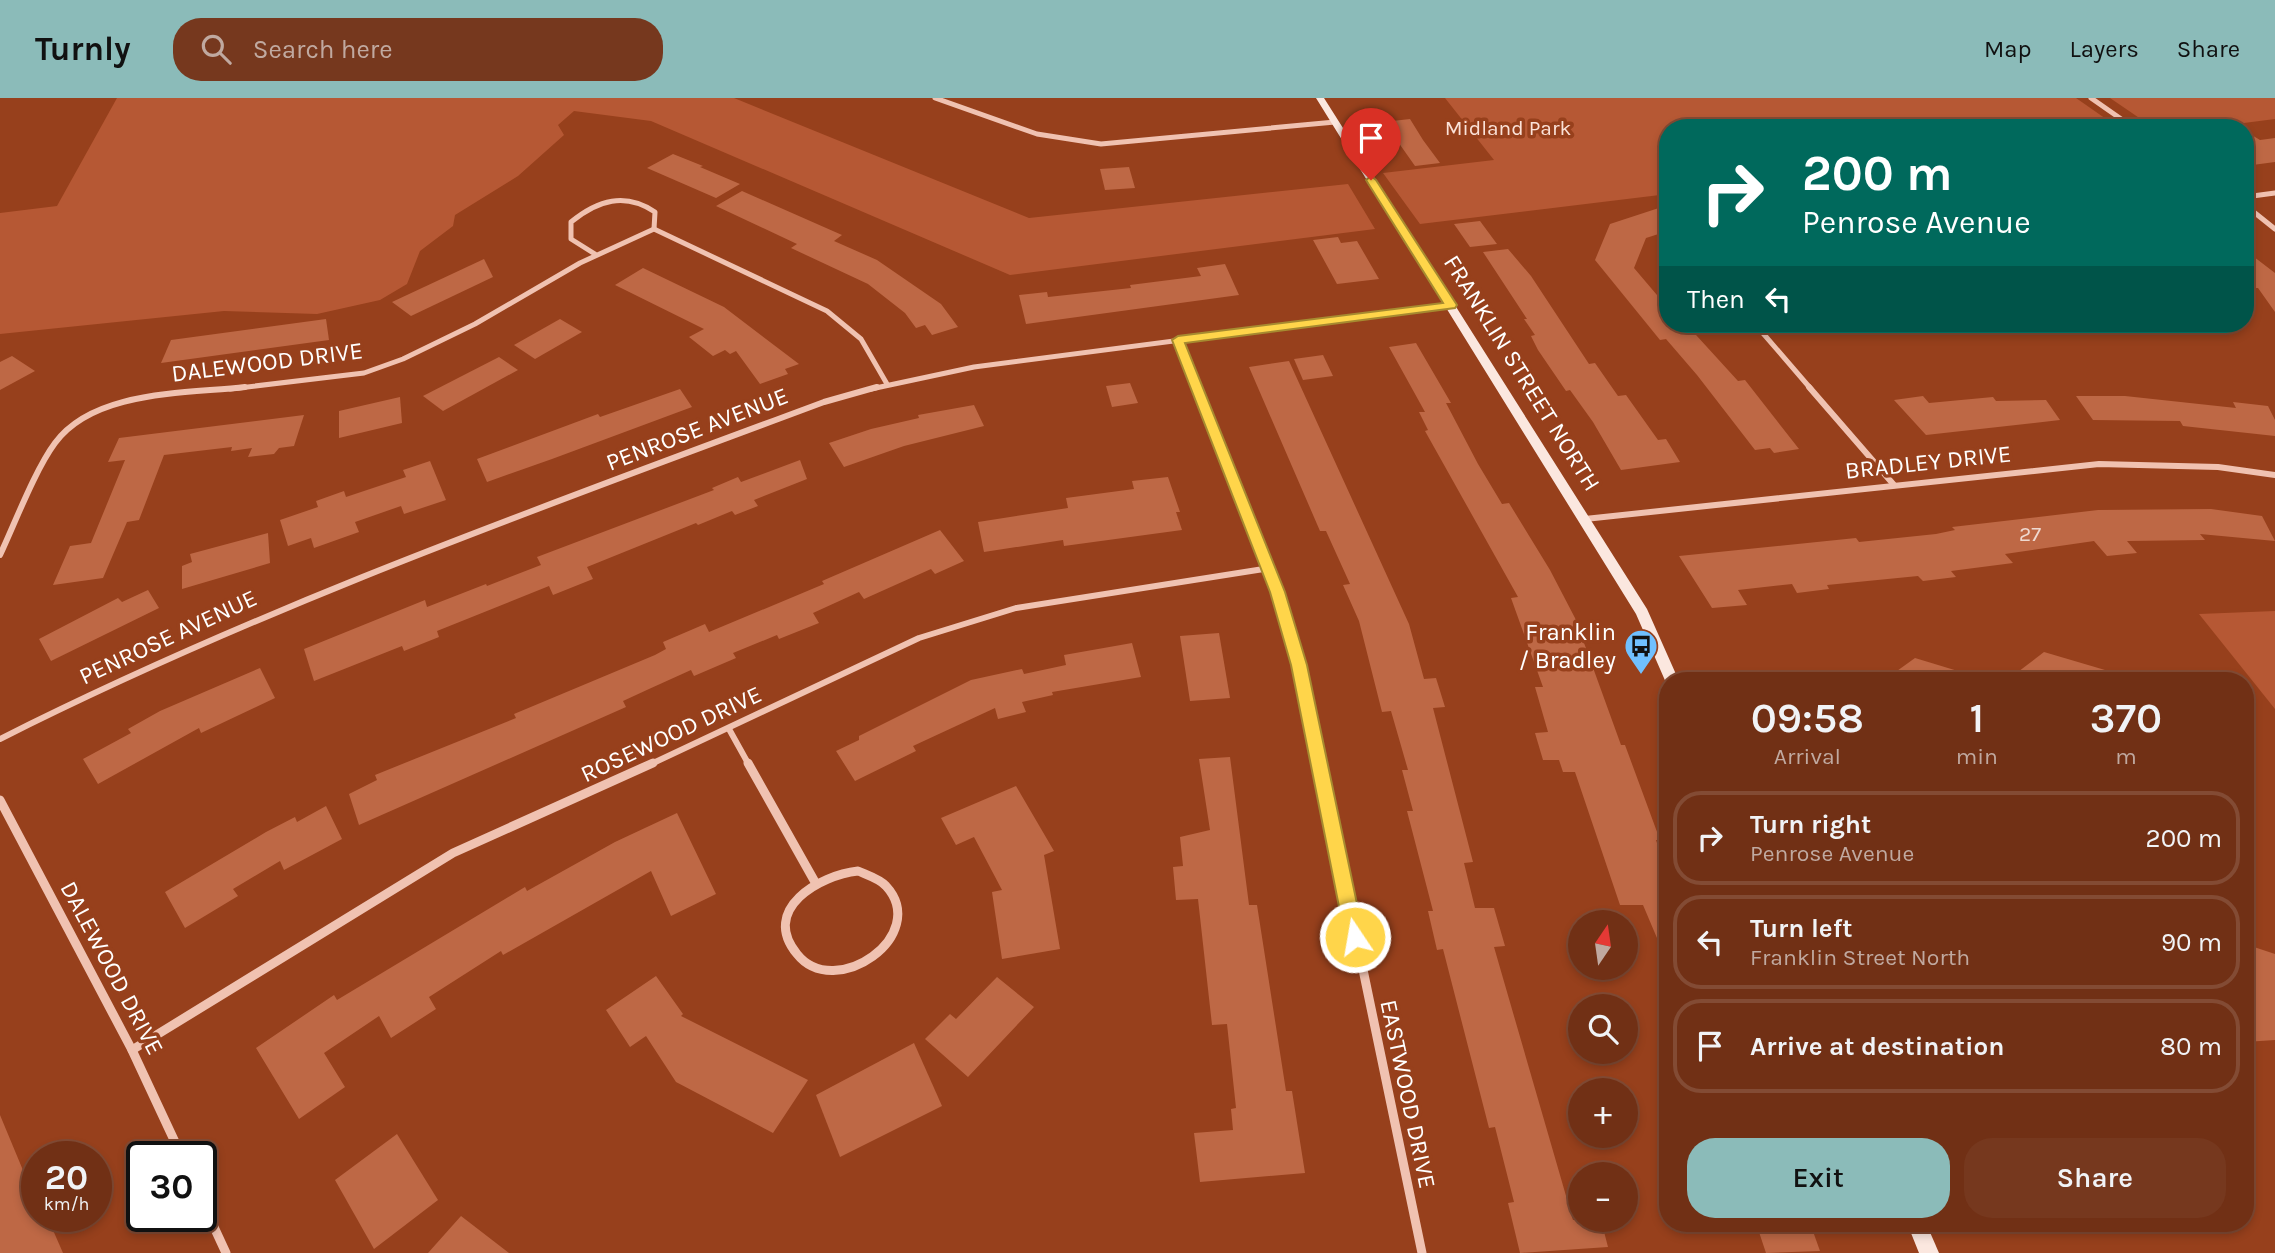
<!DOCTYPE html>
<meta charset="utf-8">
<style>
body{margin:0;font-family:Karla,sans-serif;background:#76381e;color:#f1f3f6;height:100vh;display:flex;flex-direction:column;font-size:26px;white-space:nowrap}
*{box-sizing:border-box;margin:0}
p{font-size:23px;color:#c0a9a0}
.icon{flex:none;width:38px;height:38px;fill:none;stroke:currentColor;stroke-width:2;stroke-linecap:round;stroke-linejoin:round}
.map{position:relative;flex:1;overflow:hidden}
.side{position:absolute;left:1659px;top:574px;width:595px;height:560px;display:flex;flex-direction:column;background:#713015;border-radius:28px;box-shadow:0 4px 10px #0003,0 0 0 2px #834b34}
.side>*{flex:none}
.hud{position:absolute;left:1659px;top:21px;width:595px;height:214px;border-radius:28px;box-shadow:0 4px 10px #0003,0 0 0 2px #834b34;background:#00695c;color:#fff;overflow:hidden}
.needle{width:46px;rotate:13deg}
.fabs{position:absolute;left:1568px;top:812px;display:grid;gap:14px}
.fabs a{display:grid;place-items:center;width:70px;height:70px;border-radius:50%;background:#713015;box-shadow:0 4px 10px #0003,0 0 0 2px #834b34;font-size:35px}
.speed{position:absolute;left:21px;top:1043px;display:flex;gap:14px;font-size:35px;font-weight:700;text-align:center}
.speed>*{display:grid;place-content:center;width:91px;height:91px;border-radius:50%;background:#713015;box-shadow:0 4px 10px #0003,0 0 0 2px #834b34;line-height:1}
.speed small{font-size:18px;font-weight:400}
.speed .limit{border:4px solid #111;border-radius:10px;background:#fff;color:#111}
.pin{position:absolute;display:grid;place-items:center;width:60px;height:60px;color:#fff;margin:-72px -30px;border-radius:50% 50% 50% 0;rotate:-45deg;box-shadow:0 0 7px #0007}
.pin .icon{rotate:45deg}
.me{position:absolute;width:77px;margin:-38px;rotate:348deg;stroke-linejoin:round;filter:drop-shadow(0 0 5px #0008)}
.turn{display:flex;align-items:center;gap:24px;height:147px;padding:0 28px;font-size:32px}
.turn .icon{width:91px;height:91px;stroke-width:2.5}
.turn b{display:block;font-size:49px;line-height:60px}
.then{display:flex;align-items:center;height:66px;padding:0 28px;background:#0003;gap:14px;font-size:26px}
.eta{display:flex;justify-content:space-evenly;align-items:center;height:119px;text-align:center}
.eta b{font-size:42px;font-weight:600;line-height:49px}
.action{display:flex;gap:14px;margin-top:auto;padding:14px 28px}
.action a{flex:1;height:80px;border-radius:28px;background:#8bbbb9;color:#111;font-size:28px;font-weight:600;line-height:80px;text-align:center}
.action a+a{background:#76381e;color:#f1f3f6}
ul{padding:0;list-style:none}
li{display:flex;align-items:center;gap:21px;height:94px;margin:0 14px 10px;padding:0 14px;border:4px solid #834b34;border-radius:28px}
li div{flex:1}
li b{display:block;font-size:26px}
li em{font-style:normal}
header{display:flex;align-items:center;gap:42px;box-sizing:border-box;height:98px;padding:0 35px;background:#8bbbb9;color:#111}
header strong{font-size:33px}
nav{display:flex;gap:38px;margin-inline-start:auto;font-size:24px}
.search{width:490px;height:63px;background:#76381e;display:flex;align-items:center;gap:18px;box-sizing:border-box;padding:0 24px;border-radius:28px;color:#c0a9a0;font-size:26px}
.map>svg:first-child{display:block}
.green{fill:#b65834}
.building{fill:#be6845}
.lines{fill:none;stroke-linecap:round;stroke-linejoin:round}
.street-far2{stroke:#f0c2b1;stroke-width:5}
.street-far1{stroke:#f0c2b1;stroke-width:6}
.street{stroke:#f0c2b1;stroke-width:9}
.secondary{fill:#fbe7df;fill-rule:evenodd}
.route{fill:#ffd54a;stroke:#a68a30;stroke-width:2}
.labels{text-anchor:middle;stroke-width:7;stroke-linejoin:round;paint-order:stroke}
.far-park-label{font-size:21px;fill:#fbe2d8;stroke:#97401c}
.number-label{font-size:21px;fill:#efd9d0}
.street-label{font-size:24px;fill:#fff;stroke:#97401c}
.poi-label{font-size:24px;fill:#fff;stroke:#97401c;text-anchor:end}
</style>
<header>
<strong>Turnly</strong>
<div class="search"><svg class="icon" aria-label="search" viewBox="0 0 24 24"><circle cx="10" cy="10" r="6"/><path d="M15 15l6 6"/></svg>Search here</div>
<nav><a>Map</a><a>Layers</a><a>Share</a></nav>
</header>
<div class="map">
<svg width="2275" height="1155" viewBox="0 0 2275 1155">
<rect width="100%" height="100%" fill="#97401c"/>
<g class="green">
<polygon points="117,0 734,0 1029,120 1348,86 1375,131 1010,177 651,23 574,13 558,27 564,37 518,78 455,117 453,128 420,153 407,186 380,202 317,216 224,213 0,236 0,115 57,108"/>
<polygon points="1445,0 2076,0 2119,30 1668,30 1668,96 1420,126 1383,75 1494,62"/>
<polygon points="2110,0 2275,0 2275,21 2205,30 2154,30"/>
<polygon points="2275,513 2275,611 2199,516"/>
</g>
<g class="building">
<polygon points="1410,21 1423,42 1440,65 1415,68 1384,24"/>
<polygon points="2245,33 2260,42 2275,40 2275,64 2245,68"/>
<polygon points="673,56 703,68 700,69 740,86 716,100 647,70"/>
<polygon points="1129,69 1135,90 1105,92 1100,71"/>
<polygon points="742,93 842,137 834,143 877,162 941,206 958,229 932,237 925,227 916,230 905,215 868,186 791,150 797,146 716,108"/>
<polygon points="1668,107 1668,133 1646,140 1634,170 1668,210 1668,226 1686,226 1738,283 1745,282 1799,351 1774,355 1770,350 1755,352 1697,277 1666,241 1660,242 1595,162 1610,126"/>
<polygon points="1480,123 1497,146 1470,149 1454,126"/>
<polygon points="1338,139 1341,145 1357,143 1379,181 1337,186 1313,142"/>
<polygon points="1508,151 1531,178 1589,266 1595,265 1618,298 1626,297 1658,342 1666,341 1680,364 1621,372 1593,324 1570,292 1566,293 1538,252 1531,238 1535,237 1524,221 1527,221 1483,154"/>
<polygon points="2245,152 2275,175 2275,214 2258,190 2245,190"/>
<polygon points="484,161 493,179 411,218 392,204"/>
<polygon points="1225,166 1239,197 1026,226 1019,197 1047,194 1048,199 1131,190 1130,187 1201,178 1197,170"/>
<polygon points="643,170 724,209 799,266 785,271 788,276 760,286 736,253 730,256 725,252 713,258 689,239 704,231 615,187"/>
<polygon points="326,221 329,242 161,265 171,242"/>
<polygon points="560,221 582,234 535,261 514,247"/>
<polygon points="1416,245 1451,305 1446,305 1478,366 1502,406 1509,405 1550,472 1575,520 1621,647 1625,647 1660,742 1656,742 1668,779 1668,866 1643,807 1620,807 1575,674 1563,674 1559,662 1543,662 1535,635 1548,634 1535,589 1543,589 1511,500 1518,499 1425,333 1428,332 1419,314 1425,314 1389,249"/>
<polygon points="1323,257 1333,278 1303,282 1294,261"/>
<polygon points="12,258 35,273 0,292 0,264"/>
<polygon points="499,259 518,272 443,313 423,298"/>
<polygon points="1289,263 1409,526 1424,581 1436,580 1445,609 1433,610 1473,764 1464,765 1475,810 1494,810 1505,848 1494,849 1573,1122 1601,1122 1608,1149 1520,1155 1508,1105 1514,1104 1495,1029 1489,1030 1443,851 1437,852 1428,813 1433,813 1407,713 1413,713 1402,672 1408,672 1391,613 1382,614 1359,523 1343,487 1350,486 1326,433 1320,433 1249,269"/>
<polygon points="1130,285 1138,305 1112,309 1106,288"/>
<polygon points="680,291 692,309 552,361 487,384 477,361 598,316 600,319"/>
<polygon points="1923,298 1929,305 1993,299 1996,303 2046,302 2060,322 1926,337 1894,302"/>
<polygon points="2076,298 2125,298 2236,310 2233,304 2268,308 2275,322 2275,338 2183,328 2180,323 2093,322"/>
<polygon points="400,299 402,325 339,340 339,313"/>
<polygon points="974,307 984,328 904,348 844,369 829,345 871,331 919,320 918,317"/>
<polygon points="304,317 294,348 279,350 274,356 248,359 252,350 231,353 232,349 164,357 139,422 127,424 103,480 53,487 70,448 91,445 125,362 108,364 119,340"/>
<polygon points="800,362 807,381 754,402 758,408 735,417 732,413 698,427 696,425 587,469 593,481 553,497 549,488 437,533 439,539 404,553 402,548 314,583 304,551 425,502 427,509 486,486 487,488 541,467 537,459 714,392 712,390 738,379 741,384"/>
<polygon points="430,363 446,402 404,416 401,408 355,424 359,434 314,450 311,440 288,448 280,422 318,409 316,403 344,393 346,399 406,379 403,372"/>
<polygon points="1168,379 1180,414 1176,414 1182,432 1064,448 1063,442 984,454 978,424 1068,410 1066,400 1134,391 1132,383"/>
<polygon points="2211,411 2262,418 2275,443 2200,436 2205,442 2127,443 2137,455 2107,458 2094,443 2005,456 2013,465 1951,473 1956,479 1923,483 1918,478 1827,487 1829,491 1797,495 1792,486 1738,492 1747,507 1712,510 1679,458 1856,440 1859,444 1936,436 1955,432 1952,429 2098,412"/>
<polygon points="940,432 964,463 935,476 931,471 864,501 859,494 813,515 819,525 779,541 777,537 733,555 736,560 694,578 691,572 649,591 623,603 626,609 359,727 349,696 377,682 375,677 516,620 514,616 655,557 666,551 663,544 705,526 709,534 824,486 822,483"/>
<polygon points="268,435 270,465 182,491 182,468 192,464 190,456"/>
<polygon points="148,492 159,510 51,563 39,541 118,500 122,504"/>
<polygon points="1219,535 1230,600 1190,603 1180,538"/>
<polygon points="1132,545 1141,579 1052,594 1053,597 1022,604 1026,614 998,621 995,610 913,648 916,653 855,683 836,653 859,642 859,638 971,582 1022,571 1024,576 1066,567 1064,557"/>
<polygon points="2044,554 2122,577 2121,583 2006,583"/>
<polygon points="1915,560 1971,577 1971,583 1883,583"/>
<polygon points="260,570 275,600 201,635 199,630 98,686 83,661 131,635 128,631 160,613"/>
<polygon points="1230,659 1249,807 1257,807 1286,993 1292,993 1305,1075 1200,1084 1194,1035 1233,1032 1231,1011 1236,1010 1227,926 1212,927 1198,801 1176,802 1173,769 1183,768 1180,739 1210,732 1199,661"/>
<polygon points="1016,688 1054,753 1044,757 1060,851 1002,861 992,794 1002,792 974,739 956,747 941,720"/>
<polygon points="326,708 342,741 284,772 280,763 233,791 238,798 185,830 165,794 266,734 295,719 297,724"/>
<polygon points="677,715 716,796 671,818 651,773 503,857 501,853 429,899 436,911 391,940 379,918 324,955 345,989 299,1021 256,950 334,897 337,902 525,789 527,793 615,744"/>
<polygon points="2245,846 2275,856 2275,942 2245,944"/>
<polygon points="656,878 683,916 681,918 808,982 773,1035 676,984 646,938 630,949 606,912"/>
<polygon points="997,879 1034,909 968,979 925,941 950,916 956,921"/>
<polygon points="914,945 942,1008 840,1059 816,997"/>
<polygon points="0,1017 37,1106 37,1118 42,1118 45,1126 49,1123 63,1155 0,1155"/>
<polygon points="397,1036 438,1102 374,1151 335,1082"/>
<polygon points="461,1118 509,1155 428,1155"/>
<polygon points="1756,1125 1810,1125 1820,1153 1766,1155"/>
</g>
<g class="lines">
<g class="street-far2">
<polyline points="935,0 1037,36 1101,46 1335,24"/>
<polyline points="2091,0 2134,30"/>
<polyline points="2245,99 2275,95"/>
<polyline points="2245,107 2275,131"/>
<path d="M595,156l-24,-15v-17c27,-22 54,-30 84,-10l-1,17"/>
<polyline points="1755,226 1811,291"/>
<polyline points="1178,242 1198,291"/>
<polyline points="230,291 364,275 403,261 475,226 580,165 654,131 827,213 861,241 887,286"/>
<polyline points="871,291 974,269 1451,207"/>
</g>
<g class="street-far1">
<polyline points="1197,289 1270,470 1299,567 1320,667"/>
<polyline points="1809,289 1894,387"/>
<polyline points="1585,421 2099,366 2218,369 2275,377"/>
<path d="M0,457c15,-32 35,-85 55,-112 39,-53 130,-49 190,-56"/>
<polyline points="729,631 749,667"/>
<path d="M0,641c266,-134 545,-233 824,-337l53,-15"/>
<polyline points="649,667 919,540 1016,510 1270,470"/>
</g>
<g class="street">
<polyline points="748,665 815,784"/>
<polyline points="1320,665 1422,1155"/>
<polyline points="0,702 132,952 182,1059"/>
<path d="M858,773c9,4 22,8 28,15 45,49 -51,116 -89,68 -37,-45 23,-79 61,-83z"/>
<polyline points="132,952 453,755 653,665"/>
<polyline points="201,1101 226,1155"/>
</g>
<g class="secondary">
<polygon points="1316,0 1324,0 1647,511 1679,583 1668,583 1667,587 1636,516"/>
<polygon points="1907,1125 1926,1125 1939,1155 1919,1155"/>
</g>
</g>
<polygon class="route" points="1371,78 1376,82 1457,207 1455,210 1185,245 1285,494 1307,567 1364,839 1361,845 1355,847 1348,845 1345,839 1291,567 1270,494 1172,242 1178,238 1443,205 1366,82"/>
<defs>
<symbol id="bus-pin" viewBox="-11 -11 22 30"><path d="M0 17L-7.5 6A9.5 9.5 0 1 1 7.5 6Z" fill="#70c0ff" stroke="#97401c"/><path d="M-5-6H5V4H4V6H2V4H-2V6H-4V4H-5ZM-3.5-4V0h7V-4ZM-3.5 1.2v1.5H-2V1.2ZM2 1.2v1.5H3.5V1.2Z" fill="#111"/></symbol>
</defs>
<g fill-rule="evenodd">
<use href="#bus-pin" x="1622" y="529" width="38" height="52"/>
</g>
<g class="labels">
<g class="far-park-label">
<text x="1508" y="37">Midland Park</text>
</g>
<g class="number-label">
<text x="2030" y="443">27</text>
</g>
<g class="street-label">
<text transform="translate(267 264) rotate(-7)" y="8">DALEWOOD DRIVE</text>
<text transform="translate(1522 275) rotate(58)" y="8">FRANKLIN STREET NORTH</text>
<text transform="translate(697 331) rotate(-21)" y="8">PENROSE AVENUE</text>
<text transform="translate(1928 364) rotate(-6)" y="8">BRADLEY DRIVE</text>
<text transform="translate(168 539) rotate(-25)" y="8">PENROSE AVENUE</text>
<text transform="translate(671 636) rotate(-25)" y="8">ROSEWOOD DRIVE</text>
<text transform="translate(112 870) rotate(62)" y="8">DALEWOOD DRIVE</text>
<text transform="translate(1408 996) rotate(78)" y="8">EASTWOOD DRIVE</text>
</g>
<g class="poi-label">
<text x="1616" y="542">Franklin<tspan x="1616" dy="28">/ Bradley</tspan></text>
</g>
</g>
</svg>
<div class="fabs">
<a><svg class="needle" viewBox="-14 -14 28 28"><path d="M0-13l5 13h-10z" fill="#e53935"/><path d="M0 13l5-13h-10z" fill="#c0a9a0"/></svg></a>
<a><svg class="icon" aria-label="search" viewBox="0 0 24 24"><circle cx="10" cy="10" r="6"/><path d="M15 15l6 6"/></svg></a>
<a>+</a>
<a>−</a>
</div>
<div class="speed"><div>20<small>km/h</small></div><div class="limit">30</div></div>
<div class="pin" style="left:1371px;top:82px;background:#d93025"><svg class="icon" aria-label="arrive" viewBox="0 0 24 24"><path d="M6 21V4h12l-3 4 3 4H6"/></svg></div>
<svg class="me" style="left:1355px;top:839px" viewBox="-20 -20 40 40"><circle r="17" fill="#ffd54a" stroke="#fff" stroke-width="3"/><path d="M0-11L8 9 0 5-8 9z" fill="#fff"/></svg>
<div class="hud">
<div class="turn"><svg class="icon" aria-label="right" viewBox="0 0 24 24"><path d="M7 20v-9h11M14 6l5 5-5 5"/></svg><div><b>200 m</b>Penrose Avenue</div></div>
<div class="then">Then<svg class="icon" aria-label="left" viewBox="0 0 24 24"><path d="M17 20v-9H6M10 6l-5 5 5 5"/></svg></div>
</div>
<section class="side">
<div class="eta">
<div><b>09:58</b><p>Arrival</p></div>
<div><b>1</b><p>min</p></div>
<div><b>370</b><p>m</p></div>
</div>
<ul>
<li><svg class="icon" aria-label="right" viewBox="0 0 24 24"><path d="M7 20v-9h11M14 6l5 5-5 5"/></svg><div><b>Turn right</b><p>Penrose Avenue</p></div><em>200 m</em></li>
<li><svg class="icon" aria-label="left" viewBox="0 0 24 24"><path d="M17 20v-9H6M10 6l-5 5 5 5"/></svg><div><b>Turn left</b><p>Franklin Street North</p></div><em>90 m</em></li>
<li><svg class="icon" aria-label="arrive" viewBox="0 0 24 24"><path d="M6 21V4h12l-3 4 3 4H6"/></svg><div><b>Arrive at destination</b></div><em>80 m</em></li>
</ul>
<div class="action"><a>Exit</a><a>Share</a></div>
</section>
</div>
